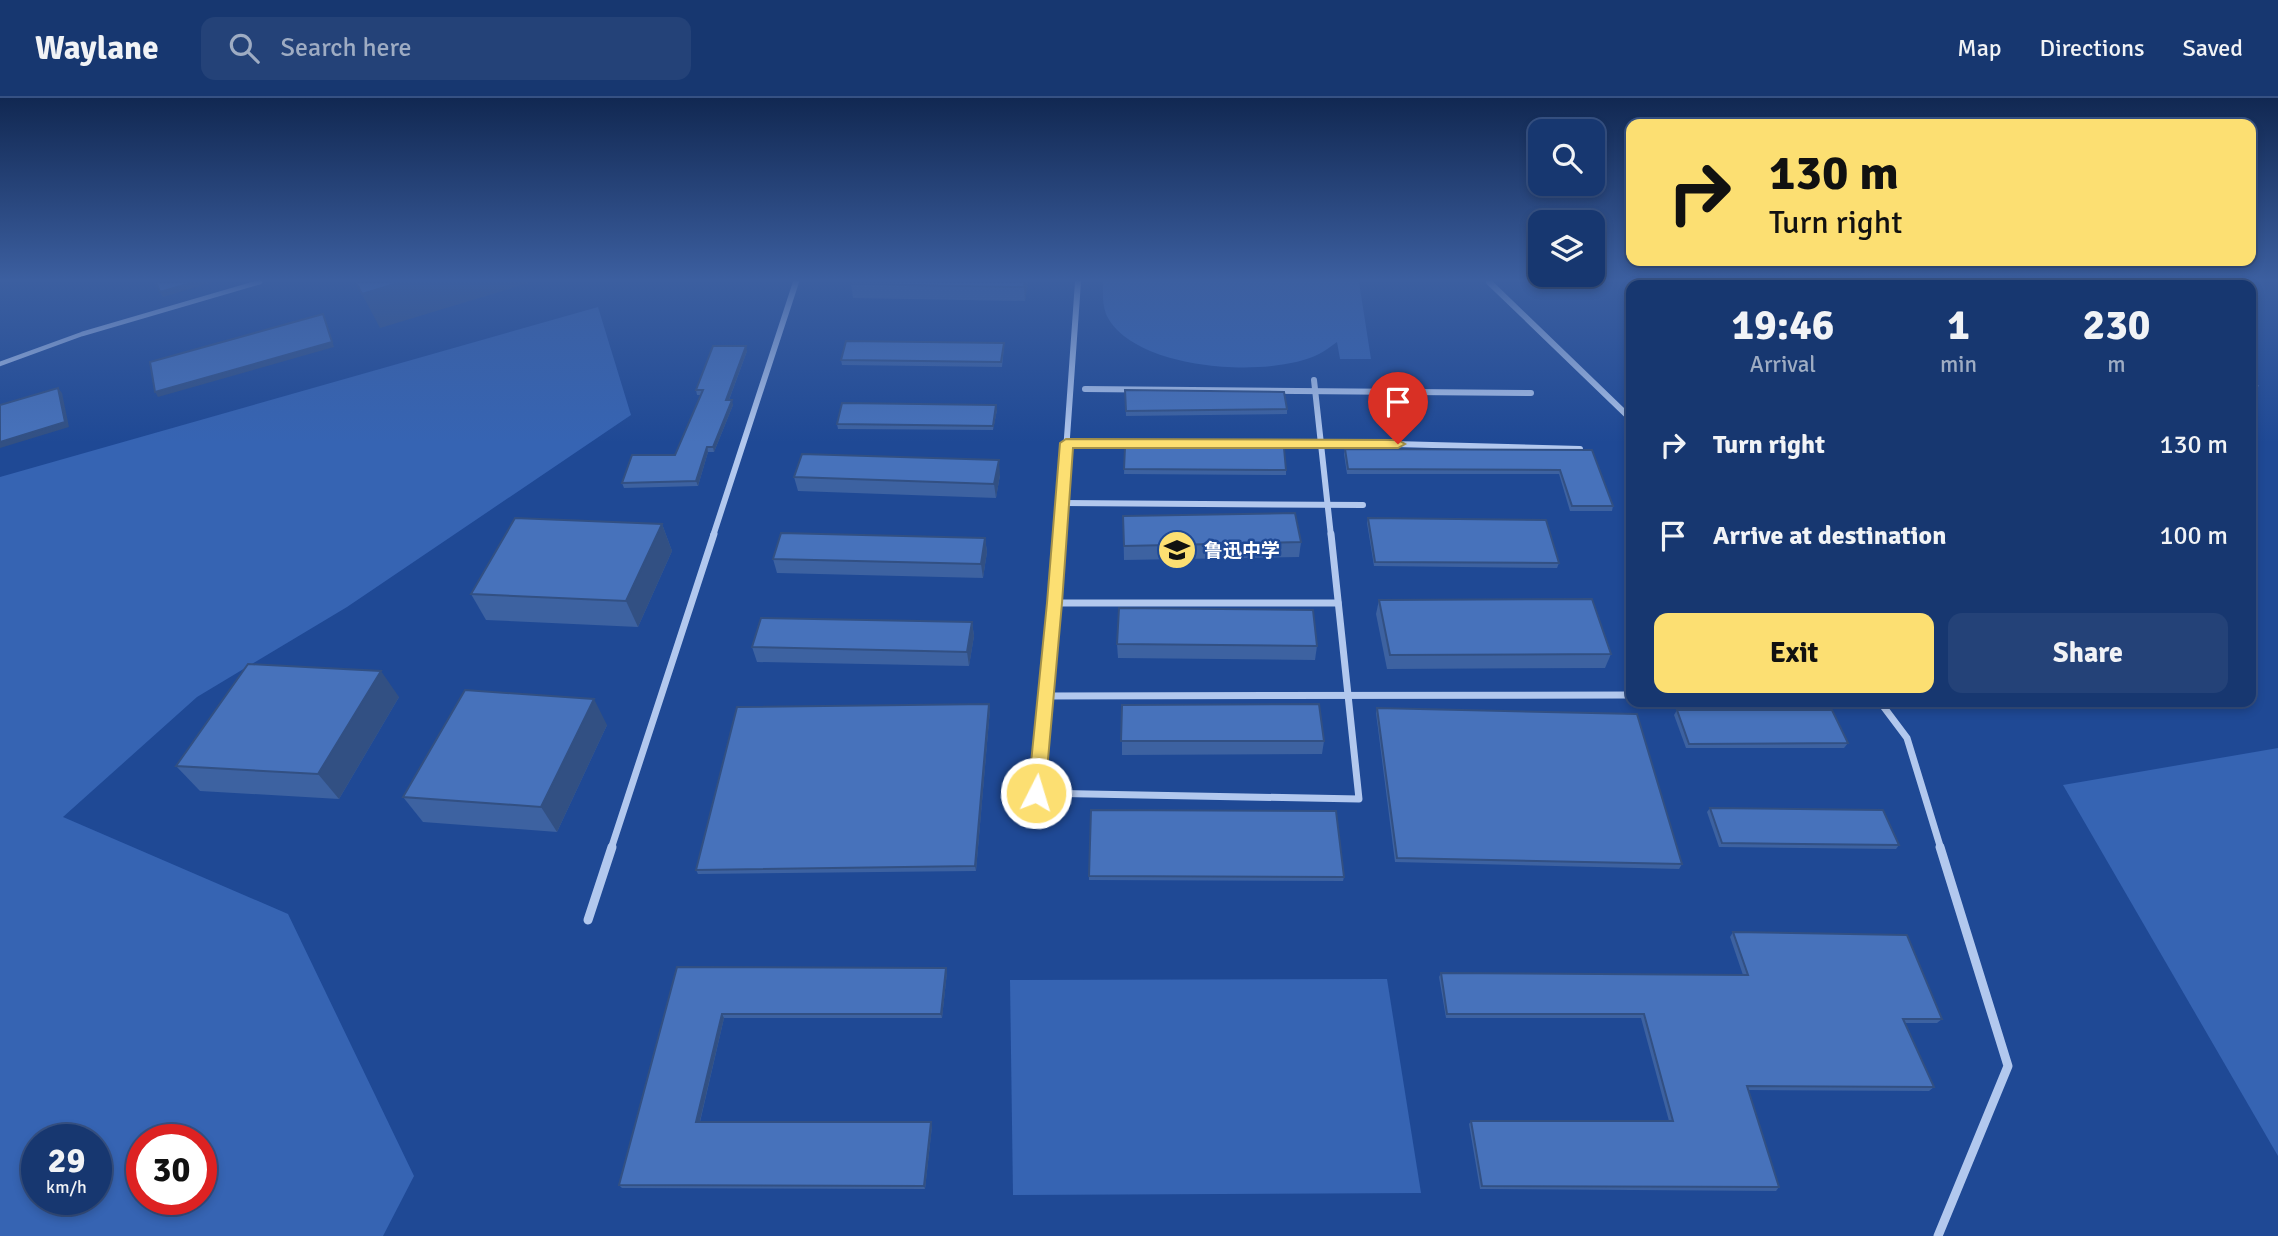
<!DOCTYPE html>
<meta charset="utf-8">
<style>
body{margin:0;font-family:Signika,"Noto Sans SC",sans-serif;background:#244278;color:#f1f3f6;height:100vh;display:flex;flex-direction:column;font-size:26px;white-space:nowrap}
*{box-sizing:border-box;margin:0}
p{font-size:23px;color:#9eacc3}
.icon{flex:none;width:38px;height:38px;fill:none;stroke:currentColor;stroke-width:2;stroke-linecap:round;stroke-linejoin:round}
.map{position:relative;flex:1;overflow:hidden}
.side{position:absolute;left:1626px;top:182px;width:630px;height:427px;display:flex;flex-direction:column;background:#173770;border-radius:14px;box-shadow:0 4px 10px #0003,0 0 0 2px #365183}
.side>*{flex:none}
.hud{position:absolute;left:1626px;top:21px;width:630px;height:147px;border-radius:14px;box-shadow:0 4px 10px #0003,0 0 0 2px #365183;background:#fcdf72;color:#111;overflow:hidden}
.buttons{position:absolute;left:1528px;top:21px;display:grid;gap:14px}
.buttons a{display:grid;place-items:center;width:77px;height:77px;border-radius:14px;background:#173770;box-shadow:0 4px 10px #0003,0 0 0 2px #365183;font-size:35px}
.speed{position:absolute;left:21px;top:1026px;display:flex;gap:14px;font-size:35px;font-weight:700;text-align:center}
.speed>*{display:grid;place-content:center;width:91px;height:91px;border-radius:50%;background:#173770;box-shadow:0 4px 10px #0003,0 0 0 2px #365183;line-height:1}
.speed small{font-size:18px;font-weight:400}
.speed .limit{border:10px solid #d22;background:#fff;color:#111}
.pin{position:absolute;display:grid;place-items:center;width:60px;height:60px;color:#fff;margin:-72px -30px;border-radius:50% 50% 50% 0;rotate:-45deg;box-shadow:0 0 7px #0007}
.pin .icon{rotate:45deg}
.me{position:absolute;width:77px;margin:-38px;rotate:5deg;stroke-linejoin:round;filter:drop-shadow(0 0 5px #0008)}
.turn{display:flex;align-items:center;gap:24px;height:147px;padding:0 28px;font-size:32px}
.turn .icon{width:91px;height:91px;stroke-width:2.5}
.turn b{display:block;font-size:49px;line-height:60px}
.eta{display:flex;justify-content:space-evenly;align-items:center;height:119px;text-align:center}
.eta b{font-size:42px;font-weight:700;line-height:49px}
.primary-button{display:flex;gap:14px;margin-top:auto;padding:14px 28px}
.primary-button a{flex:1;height:80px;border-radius:14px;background:#fcdf72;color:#111;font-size:28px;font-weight:700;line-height:80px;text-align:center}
.primary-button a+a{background:#244278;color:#f1f3f6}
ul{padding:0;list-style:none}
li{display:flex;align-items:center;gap:21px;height:91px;padding:0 28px}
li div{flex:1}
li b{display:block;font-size:26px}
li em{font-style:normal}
header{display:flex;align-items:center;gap:42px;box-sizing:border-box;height:98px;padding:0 35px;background:#173770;border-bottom:2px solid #365183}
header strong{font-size:33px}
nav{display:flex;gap:38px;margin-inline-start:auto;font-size:24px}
.search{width:490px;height:63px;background:#244278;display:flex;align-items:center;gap:18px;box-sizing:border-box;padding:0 24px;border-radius:14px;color:#9eacc3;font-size:26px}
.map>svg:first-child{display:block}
.green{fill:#3664b3;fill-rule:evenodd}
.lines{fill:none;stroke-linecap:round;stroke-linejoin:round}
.lane{stroke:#b2c8ee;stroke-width:4.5}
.street-far2{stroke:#b2c8ee;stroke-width:6}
.street-far1{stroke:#b2c8ee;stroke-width:7}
.street{stroke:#b2c8ee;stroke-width:9}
.wall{fill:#3d62a1}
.shaded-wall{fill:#325083}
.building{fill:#4772bb;stroke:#325083;stroke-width:2}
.route{fill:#fcdf72;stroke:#a4914a;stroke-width:2}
.labels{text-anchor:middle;stroke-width:5;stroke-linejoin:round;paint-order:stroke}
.poi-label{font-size:19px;font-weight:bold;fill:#fff;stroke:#1f4995;text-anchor:start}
</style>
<header>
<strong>Waylane</strong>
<div class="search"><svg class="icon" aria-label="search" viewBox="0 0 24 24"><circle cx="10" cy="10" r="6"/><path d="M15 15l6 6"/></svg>Search here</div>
<nav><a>Map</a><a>Directions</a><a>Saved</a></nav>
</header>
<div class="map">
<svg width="2278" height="1138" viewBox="0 0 2278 1138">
<rect width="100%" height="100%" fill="#1f4995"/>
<g class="green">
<path d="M1103,184h256l12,77h-31l-3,-17c-6,4 -12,9 -18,12 -49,25 -187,17 -213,-40 -4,-11 -3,-21 -3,-32z"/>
<path d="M598,209l33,108 -284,192 -150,90 -134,120 225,97 126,262 -31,60h-383v-759zM37,1041h59v60h-59zM142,1041h59v60h-59z"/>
<polygon points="2278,650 2278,1058 2063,687"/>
<polygon points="1387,881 1421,1095 1013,1097 1010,882"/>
</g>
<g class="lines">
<g class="lane">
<polyline points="1723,184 1726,187"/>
<polyline points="2147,184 2150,187"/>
<polyline points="0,266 82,236 260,184"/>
<polyline points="2250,283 2256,288 2250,290"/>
</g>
<g class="street-far2">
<polyline points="1489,184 1631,321"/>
<polyline points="1314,282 1331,438"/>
<polyline points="1085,291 1531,295"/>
<polyline points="1066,345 1320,344 1580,351"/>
<polyline points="1062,405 1363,407"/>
<polyline points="713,438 796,184"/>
<polyline points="1060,438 1078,184"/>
</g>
<g class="street-far1">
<polyline points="1060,436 1036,695 1359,701 1331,436"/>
<polyline points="1055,505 1338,505"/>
<polyline points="1044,598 1631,597"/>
<polyline points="1880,604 1907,640 1941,751"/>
<polyline points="611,751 714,436"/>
</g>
<g class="street">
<polyline points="588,822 612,749"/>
<polyline points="1938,1138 2008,968 1940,749"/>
</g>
</g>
<g class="wall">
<polygon points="1028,184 1025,203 853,200 851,186"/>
<polygon points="1762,184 1819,184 1823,187 1765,187"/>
<polygon points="1004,249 1002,269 842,267 841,262"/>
<polygon points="747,253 729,302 733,307 714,354 708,354 698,388 624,390 622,385 675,357 701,297 697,297 696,292"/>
<polygon points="1125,292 1287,311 1287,316 1126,318"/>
<polygon points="997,312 993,332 838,331 837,326"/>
<polygon points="1125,349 1286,372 1286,377 1124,376"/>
<polygon points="1345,351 1592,352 1613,408 1612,413 1570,413 1559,376 1347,376 1344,356"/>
<polygon points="1000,377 996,400 798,393 794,379"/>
<polygon points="1123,418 1301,444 1299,459 1124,462"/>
<polygon points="1368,420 1559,465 1557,470 1374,468 1367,425"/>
<polygon points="662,426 672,453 638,529 486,522 471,496"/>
<polygon points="985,440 987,454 983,480 777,475 773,461"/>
<polygon points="1379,502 1611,556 1605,570 1387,571 1376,516"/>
<polygon points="972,524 974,538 969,568 757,564 752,549"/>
<polygon points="1117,546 1317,548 1315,562 1118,560"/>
<polygon points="399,599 339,701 200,693 176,668"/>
<polygon points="989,606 990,611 976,773 698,776 696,772"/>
<polygon points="1122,607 1324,643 1322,656 1122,657"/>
<polygon points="1377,610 1682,766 1679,771 1395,764 1376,615"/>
<polygon points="1677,612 1848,645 1844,650 1686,650 1674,617"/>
<polygon points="607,627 557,734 423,724 403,699"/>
<polygon points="1710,710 1899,747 1896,751 1719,749 1707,714"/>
<polygon points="1089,778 1344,779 1343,783 1089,782"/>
<polygon points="1733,834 1942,921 1937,925 1905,925 1934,989 1929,993 1748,992 1779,1089 1776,1093 1480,1091 1469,1026 1471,1023 1669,1023 1641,920 1446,920 1439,879 1441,875 1743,877 1730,839"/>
<polygon points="677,869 946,870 947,874 942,920 724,920 700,1024 932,1028 925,1091 622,1090 619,1087"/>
</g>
<g class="shaded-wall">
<polygon points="194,184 213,184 163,199 160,194"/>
<polygon points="401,184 532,184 380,230 362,196"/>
<polygon points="1025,184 1028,184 1025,203 1024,189"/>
<polygon points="323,216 325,221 334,249 158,299 155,294"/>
<polygon points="746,248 747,253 727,307 726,302"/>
<polygon points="58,290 62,295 69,329 0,350 0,344"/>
<polygon points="732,302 733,307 714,354 713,349"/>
<polygon points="996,307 997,312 993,332 993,328"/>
<polygon points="707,349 708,354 698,388 696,383"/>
<polygon points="999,362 1000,377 996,400 994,386"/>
<polygon points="662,426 672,453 638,529 626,503"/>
<polygon points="985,440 987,454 983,480 981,466"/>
<polygon points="972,524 974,538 969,568 967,554"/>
<polygon points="381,573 399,599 339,701 318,676"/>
<polygon points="594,601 607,627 557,734 541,709"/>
<polygon points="989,606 990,611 976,773 975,768"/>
<polygon points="946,870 947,874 942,920 941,916"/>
<polygon points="722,916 724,920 699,1027 696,1024"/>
<polygon points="931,1024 932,1028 925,1091 924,1088"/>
</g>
<g class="building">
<polygon points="156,184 194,184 160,194"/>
<polygon points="356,184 401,184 362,196"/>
<polygon points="851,184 1025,184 1024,189 851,186"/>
<polygon points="1770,184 1819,184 1823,187 1773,187"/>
<polygon points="323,216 332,244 155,294 150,264"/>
<polygon points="846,243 1004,245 1001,264 841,262"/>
<polygon points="713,248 746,248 726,302 732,302 713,349 707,349 696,383 622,385 632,357 675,357 703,292 696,292"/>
<polygon points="58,290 65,324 0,344 0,307"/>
<polygon points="1125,292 1284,294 1287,311 1126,313"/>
<polygon points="842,305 996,307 993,328 837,326"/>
<polygon points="1125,349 1284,350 1286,372 1124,371"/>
<polygon points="1345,351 1592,352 1613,408 1572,408 1560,372 1348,371"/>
<polygon points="802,356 999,362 994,386 794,379"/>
<polygon points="1295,415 1301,444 1124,448 1123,418"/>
<polygon points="515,420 662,426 626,503 471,496"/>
<polygon points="1368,420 1546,422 1559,465 1375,464"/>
<polygon points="781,435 985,440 981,466 773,461"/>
<polygon points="1592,501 1611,556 1390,557 1379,502"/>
<polygon points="1119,510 1313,512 1317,548 1117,546"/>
<polygon points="761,520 972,524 967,554 752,549"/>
<polygon points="248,566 381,573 318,676 176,668"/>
<polygon points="465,592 594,601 541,709 403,699"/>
<polygon points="989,606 975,768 696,772 737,609"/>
<polygon points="1319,606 1324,643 1121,643 1122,607"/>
<polygon points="1377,610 1637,616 1682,766 1397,760"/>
<polygon points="1677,612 1832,612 1848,645 1689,646"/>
<polygon points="1710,710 1883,712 1899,747 1722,745"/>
<polygon points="1091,712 1336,713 1344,779 1089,778"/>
<polygon points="1733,834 1907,837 1942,921 1903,921 1934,989 1747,988 1779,1089 1482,1088 1471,1023 1673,1023 1644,916 1447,916 1441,875 1748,877"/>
<polygon points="677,869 946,870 941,916 722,916 696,1024 931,1024 924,1088 619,1087"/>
</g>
<linearGradient id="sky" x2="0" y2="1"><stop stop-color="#112852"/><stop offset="0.53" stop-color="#3c5fa0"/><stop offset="1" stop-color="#3c5fa0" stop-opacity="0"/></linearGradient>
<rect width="2278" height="344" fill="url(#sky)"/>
<polygon class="route" points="1066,341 1398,342 1405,346 1398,350 1073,350 1062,505 1045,695 1042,700 1030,700 1028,695 1047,505 1060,345"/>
<defs>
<symbol id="school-disc" viewBox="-11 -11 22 22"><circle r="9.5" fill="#fcdf72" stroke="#1f4995"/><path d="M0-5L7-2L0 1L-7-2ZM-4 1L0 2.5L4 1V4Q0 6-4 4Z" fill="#111"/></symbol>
</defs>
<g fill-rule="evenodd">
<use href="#school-disc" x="1155" y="430" width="44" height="44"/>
</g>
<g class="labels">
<g class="poi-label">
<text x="1204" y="459">鲁迅中学</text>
</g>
</g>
</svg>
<div class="buttons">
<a><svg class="icon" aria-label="search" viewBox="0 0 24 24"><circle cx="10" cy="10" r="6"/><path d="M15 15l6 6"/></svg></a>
<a><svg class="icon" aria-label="layers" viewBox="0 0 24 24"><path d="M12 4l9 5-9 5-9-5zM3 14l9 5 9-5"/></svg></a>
</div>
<div class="speed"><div>29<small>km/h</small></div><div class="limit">30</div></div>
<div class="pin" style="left:1398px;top:346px;background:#d93025"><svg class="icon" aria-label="arrive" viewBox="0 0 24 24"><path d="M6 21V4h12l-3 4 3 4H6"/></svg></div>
<svg class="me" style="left:1036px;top:695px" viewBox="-20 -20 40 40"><circle r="17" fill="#fcdf72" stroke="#fff" stroke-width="3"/><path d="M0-11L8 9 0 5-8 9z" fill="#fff"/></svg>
<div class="hud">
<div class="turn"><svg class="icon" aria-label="right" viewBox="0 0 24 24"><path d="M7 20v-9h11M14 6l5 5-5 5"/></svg><div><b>130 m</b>Turn right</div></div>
</div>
<section class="side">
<div class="eta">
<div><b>19:46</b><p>Arrival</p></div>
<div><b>1</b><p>min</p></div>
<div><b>230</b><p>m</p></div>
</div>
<ul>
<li><svg class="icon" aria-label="right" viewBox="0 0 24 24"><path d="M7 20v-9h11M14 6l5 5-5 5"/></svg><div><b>Turn right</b></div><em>130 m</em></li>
<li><svg class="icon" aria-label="arrive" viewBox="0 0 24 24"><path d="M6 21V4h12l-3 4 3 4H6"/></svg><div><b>Arrive at destination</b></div><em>100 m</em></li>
</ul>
<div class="primary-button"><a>Exit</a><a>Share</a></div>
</section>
</div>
